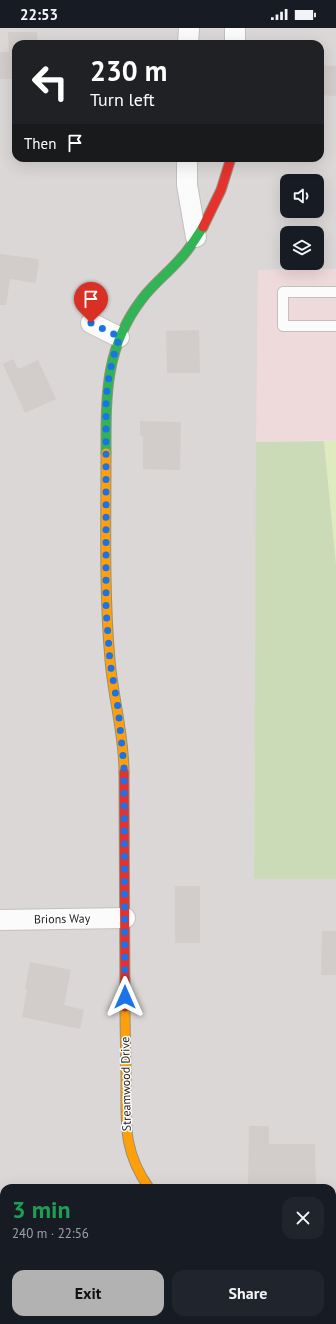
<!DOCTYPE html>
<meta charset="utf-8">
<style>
body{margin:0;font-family:"PT Sans",sans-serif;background:#20242c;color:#f1f3f6;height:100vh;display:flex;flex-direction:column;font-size:15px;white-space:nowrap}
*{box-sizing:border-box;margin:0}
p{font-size:13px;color:#9ea1a6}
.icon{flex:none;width:22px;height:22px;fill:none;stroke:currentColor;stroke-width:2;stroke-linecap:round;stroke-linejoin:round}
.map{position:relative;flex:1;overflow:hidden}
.side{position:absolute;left:0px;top:1156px;width:336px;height:140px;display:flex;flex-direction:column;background:#171b24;border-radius:12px 12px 0 0;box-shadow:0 4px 16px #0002}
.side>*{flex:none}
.top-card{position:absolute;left:12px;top:12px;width:312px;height:122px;border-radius:12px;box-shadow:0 4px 16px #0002;background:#202124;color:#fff;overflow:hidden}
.controls{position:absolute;left:280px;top:146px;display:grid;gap:8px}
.controls a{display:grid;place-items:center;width:44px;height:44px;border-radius:8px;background:#171b24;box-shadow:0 4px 16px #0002;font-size:20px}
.pin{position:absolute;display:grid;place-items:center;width:34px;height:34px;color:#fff;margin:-41px -17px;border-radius:50% 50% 50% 0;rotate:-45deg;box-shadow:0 0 4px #0007}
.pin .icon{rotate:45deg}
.me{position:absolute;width:44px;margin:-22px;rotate:0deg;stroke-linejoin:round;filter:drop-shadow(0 0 3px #0008)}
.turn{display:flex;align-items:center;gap:14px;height:84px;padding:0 12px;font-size:18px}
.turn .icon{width:52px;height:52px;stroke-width:2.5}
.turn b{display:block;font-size:28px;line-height:34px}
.then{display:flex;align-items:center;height:38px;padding:0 12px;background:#0003;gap:8px;font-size:15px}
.round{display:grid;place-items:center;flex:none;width:42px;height:42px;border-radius:12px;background:#20242c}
.overview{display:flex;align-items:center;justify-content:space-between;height:68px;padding:0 12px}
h1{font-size:24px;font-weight:700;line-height:30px;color:#1e9e55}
.button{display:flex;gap:8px;margin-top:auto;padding:8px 12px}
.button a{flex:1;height:46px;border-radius:12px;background:#b2b2b3;color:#111;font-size:16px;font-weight:700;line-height:46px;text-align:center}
.button a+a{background:#20242c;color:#f1f3f6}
.status{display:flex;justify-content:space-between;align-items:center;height:28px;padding:0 20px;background:#171b24;direction:ltr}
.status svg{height:11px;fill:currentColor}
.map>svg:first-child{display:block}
.residential{fill:#dad7d6;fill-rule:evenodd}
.commercial{fill:#eed9db}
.grass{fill:#e0eac0}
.forest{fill:#ccdbb7}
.building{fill:#d2cdcb}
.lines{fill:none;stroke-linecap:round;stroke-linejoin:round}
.lane-casing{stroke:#c2c0bf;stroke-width:12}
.street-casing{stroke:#c2c0bf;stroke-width:22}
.fast-casing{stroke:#96917c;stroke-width:11}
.slow-casing{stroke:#96917c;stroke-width:11}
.jam-casing{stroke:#96917c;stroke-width:11}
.lane{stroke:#fcfbfb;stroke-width:10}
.street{stroke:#fcfbfb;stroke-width:20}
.fast{stroke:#30b455;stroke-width:9}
.slow{stroke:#ff9f0a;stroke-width:9}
.jam{stroke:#e5322d;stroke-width:9}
.route{stroke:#1a73e8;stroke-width:7;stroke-dasharray:0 12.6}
.labels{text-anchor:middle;stroke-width:3;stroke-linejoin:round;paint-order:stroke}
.street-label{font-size:12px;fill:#1c1c1c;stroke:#fff}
</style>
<div class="status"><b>22:53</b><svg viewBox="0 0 49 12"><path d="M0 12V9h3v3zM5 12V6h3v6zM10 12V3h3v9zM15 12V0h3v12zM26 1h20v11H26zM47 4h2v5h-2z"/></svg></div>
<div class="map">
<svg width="336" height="1296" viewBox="0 0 336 1296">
<rect width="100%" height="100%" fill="#ebe7e4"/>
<path class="residential" d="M0,0h336v241l-78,1 -4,609h82v325h-4v-16h-328v3l-4,-1zM16,16h304v114h-304zM287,153h30v30h-30zM287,205h30v30h-30z"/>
<polygon class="commercial" points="336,241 336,412 256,414 258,242"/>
<polygon class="grass" points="336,412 336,536 324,413"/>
<g class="forest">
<polygon points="324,413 336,536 336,851 254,851 256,414"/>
<polygon points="0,1162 4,1163 4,1292 142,1292 142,1296 0,1296"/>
<polygon points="332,1218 336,1218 336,1296 178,1296 179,1292 332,1292"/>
</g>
<g class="building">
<polygon points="8,4 37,4 38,16 16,16 16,51 0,51 0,24 9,24"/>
<polygon points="320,37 336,38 336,68 320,67"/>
<polygon points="0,226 39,231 36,255 10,251 6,277 0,277"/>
<polygon points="199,302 200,345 167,345 166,303"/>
<polygon points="13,331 18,341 38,332 56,371 25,385 3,336"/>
<polygon points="140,393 181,394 180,442 143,441 143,409 140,408"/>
<rect x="175" y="858" width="25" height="57"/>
<polygon points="322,903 336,903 336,947 321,947"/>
<polygon points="30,934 71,942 64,977 84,982 80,1001 22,989 27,961 25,961"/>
<polygon points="249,1098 269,1098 269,1116 315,1116 316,1160 248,1160"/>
</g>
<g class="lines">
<defs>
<polyline id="lane" points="336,264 283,264 283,298 336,298"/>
<g id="street">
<polyline points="188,16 189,0"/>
<polyline points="235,16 235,0"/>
<polyline points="187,130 187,157 196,209"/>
<polyline points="91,295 119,309"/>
<polyline points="0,892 125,890"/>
<polyline points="332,1200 336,1200"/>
<polyline points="164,1296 165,1292"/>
</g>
<path id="fast" d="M106,425c0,-58 -1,-106 36,-154 11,-15 26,-26 38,-40 9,-9 16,-21 23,-32"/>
<g id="slow">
<path d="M106,425c0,69 -2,138 4,207 3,37 14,74 14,112"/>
<path d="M125,979c0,25 1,50 1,75 0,42 -3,69 23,106"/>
</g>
<g id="jam">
<polyline points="203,199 221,162 231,130"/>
<polyline points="124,744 125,979"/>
</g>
</defs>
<use href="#lane" class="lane-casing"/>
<use href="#street" class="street-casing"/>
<use href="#fast" class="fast-casing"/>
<use href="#slow" class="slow-casing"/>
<use href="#jam" class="jam-casing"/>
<use href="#lane" class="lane"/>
<use href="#street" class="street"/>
<use href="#fast" class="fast"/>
<use href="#slow" class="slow"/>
<use href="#jam" class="jam"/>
</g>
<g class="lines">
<path class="route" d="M91,295l29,14c-8,21 -12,40 -14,63v209l4,53 8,46 6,58 1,231"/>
</g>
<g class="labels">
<g class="street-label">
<text transform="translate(62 891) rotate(-1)" y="4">Brions Way</text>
<text transform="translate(126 1056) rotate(-91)" y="4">Streamwood Drive</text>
</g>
</g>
</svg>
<div class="controls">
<a><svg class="icon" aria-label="sound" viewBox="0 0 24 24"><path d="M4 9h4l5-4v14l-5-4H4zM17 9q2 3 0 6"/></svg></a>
<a><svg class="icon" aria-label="layers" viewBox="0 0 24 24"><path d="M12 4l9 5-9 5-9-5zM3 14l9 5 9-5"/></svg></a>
</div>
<div class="pin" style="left:91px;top:295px;background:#d93025"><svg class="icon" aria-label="arrive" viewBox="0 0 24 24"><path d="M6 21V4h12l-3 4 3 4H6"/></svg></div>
<svg class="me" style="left:125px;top:969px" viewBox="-20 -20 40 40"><path d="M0-17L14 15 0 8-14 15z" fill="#1a73e8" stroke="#fff" stroke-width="4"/></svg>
<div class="top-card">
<div class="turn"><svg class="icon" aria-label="left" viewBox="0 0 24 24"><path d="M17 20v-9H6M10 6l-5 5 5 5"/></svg><div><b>230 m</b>Turn left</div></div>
<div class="then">Then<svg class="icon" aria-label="arrive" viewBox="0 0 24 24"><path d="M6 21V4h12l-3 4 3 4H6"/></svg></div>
</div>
<section class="side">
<div class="overview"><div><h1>3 min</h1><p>240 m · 22:56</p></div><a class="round"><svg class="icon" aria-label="close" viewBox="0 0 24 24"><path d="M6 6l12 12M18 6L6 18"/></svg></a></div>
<div class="button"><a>Exit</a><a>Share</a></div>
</section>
</div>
